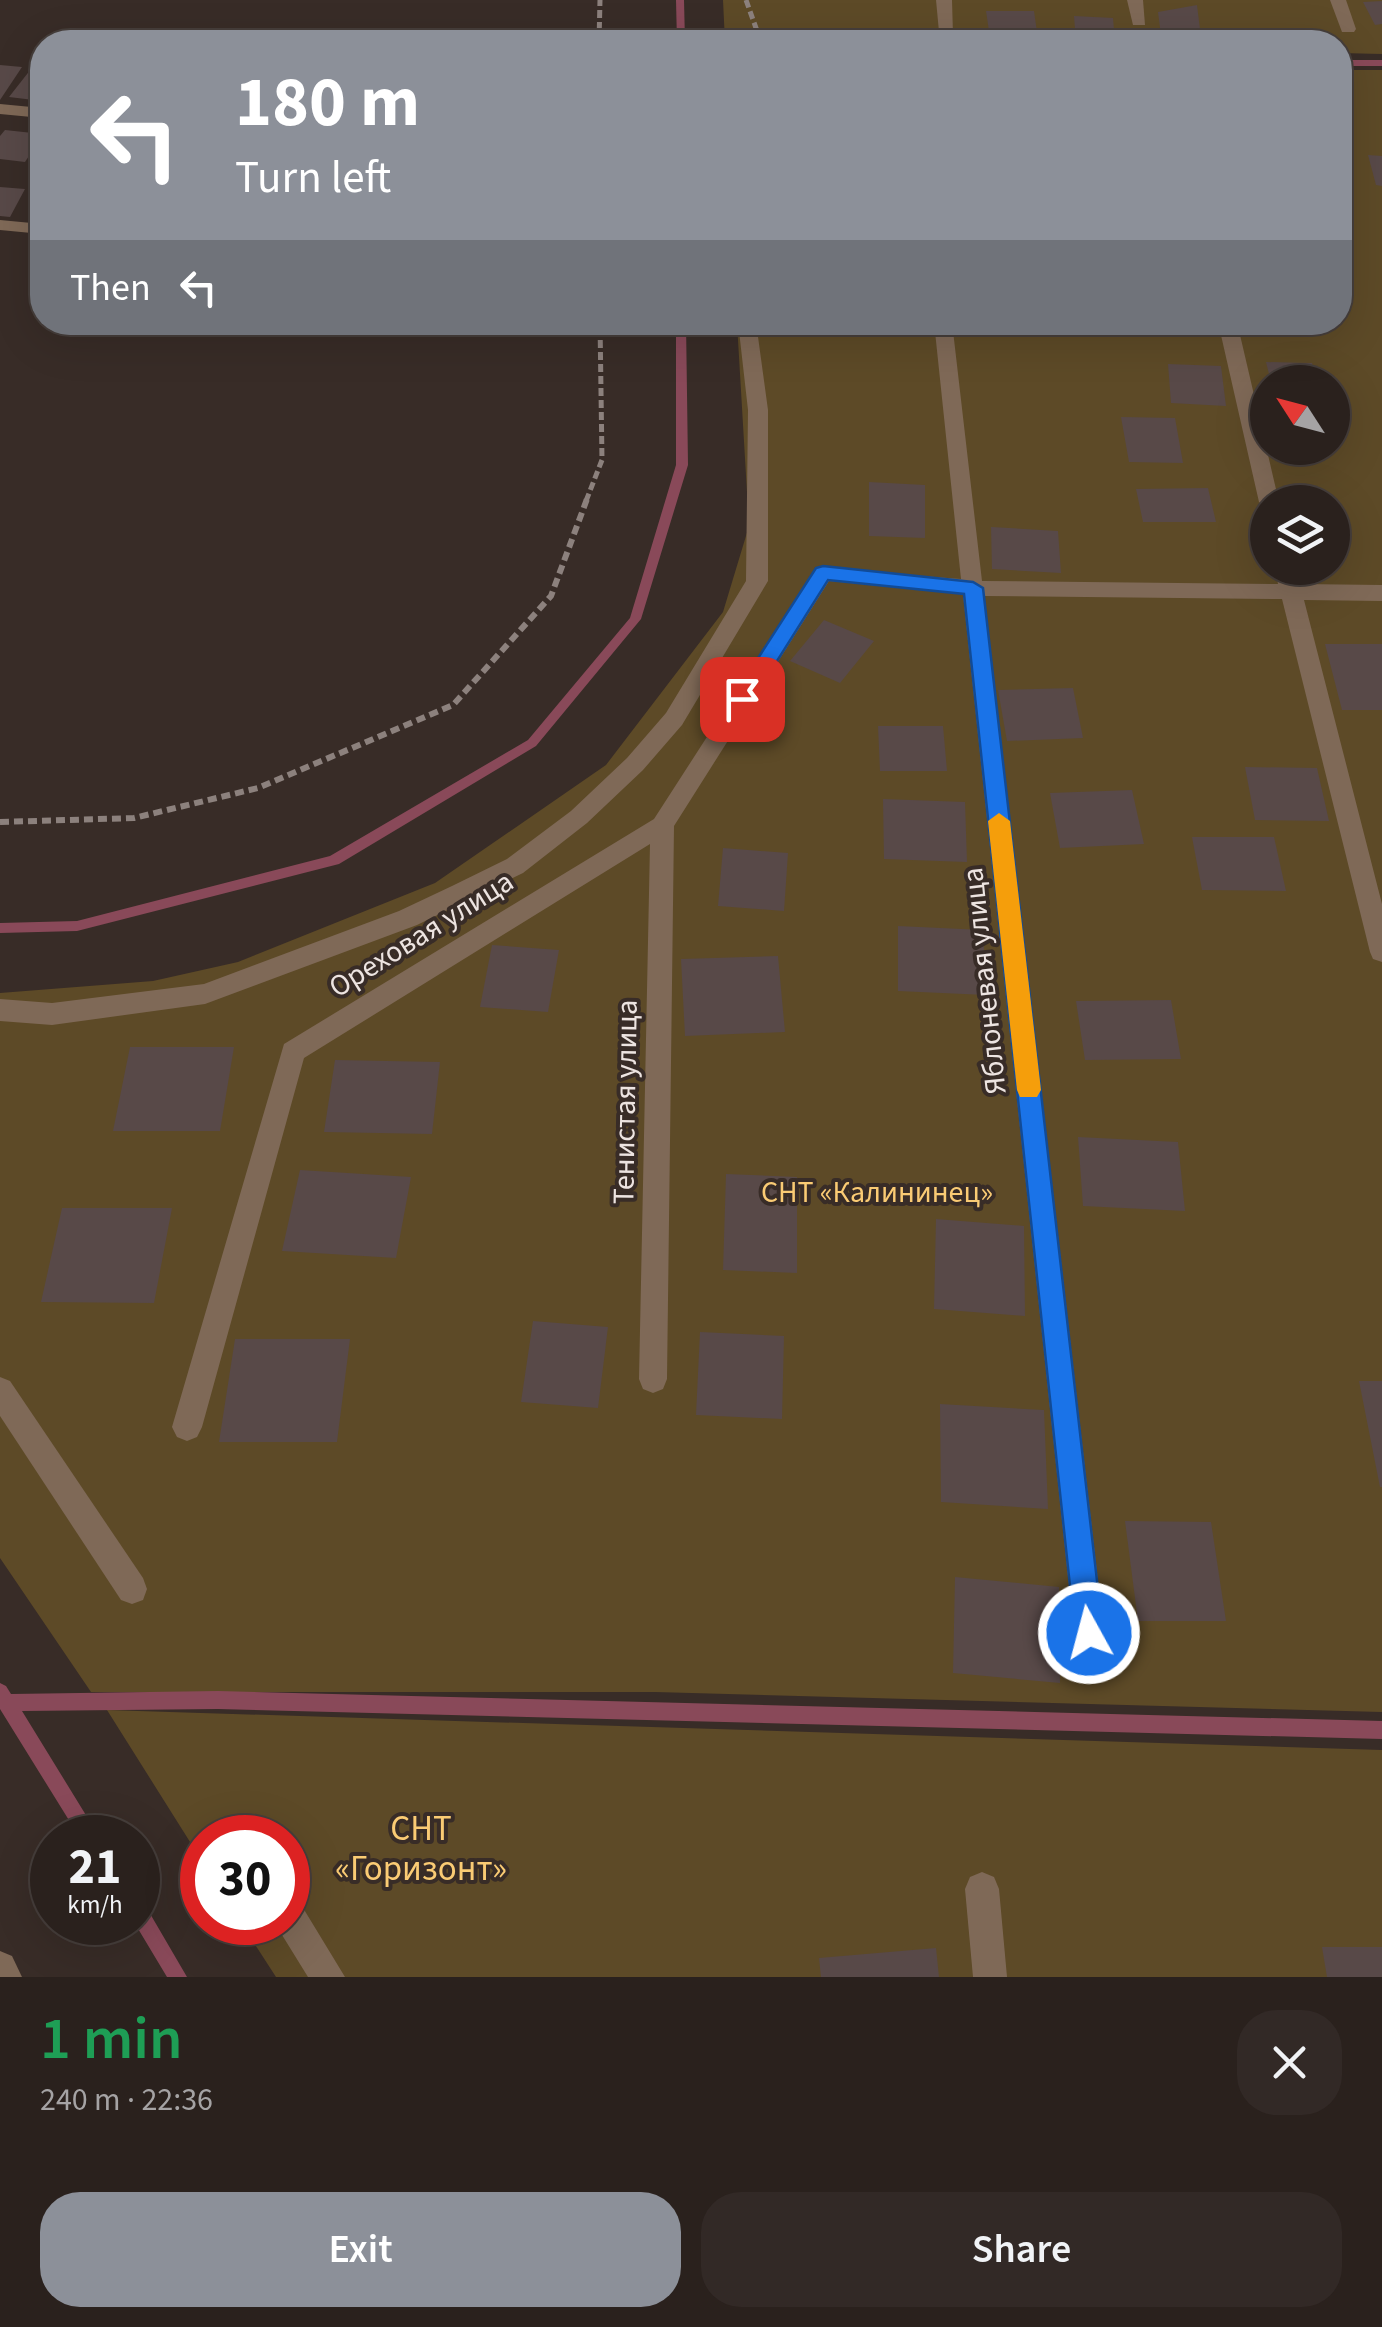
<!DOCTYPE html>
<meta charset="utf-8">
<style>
body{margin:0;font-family:"Source Sans 3",sans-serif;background:#322926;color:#f1f3f6;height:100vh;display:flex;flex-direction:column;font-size:38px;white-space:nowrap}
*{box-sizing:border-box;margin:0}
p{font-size:32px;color:#a5a3a4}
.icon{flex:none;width:55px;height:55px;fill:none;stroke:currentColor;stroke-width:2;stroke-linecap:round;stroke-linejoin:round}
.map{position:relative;height:1977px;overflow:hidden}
.panel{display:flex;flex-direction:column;background:#2a211d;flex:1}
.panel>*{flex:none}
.top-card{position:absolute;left:30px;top:30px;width:1322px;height:305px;border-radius:40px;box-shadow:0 10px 40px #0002,0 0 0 2px #463e3b;background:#8c9099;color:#fff;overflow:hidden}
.needle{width:65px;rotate:306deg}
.controls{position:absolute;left:1250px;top:365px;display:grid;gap:20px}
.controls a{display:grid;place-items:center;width:100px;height:100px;border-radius:50%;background:#2a211d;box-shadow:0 10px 40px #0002,0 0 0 2px #463e3b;font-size:50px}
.speed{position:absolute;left:30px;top:1815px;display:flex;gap:20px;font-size:50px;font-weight:700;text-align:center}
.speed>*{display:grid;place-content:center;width:130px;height:130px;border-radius:50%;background:#2a211d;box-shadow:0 10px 40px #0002,0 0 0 2px #463e3b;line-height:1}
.speed small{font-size:25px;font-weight:400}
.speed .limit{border:15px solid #d22;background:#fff;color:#111}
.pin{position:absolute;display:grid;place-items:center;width:85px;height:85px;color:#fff;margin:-42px;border-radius:20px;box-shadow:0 5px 15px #0006}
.me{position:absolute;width:110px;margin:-55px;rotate:353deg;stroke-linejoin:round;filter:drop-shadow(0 0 8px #0008)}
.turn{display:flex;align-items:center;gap:35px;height:210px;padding:0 40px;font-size:45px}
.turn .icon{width:130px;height:130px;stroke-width:2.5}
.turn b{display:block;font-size:70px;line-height:85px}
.then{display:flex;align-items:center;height:95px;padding:0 40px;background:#0003;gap:20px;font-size:38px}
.round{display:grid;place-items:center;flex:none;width:105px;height:105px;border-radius:40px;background:#322926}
.overview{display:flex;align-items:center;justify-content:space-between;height:170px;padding:0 40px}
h1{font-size:60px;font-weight:600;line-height:75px;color:#1e9e55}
.primary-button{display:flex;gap:20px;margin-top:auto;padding:20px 40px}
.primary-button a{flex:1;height:115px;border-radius:40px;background:#8c9099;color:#fff;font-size:40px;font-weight:600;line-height:115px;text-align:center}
.primary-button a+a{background:#322926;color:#f1f3f6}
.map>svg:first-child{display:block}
.green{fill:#5d4a27;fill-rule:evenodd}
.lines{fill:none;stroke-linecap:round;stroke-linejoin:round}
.stream{fill:#894959;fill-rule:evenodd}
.building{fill:#584948}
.path-far1{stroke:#8c817d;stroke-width:5;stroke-dasharray:8 4;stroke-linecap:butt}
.path{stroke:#8c817d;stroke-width:6;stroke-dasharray:9 5;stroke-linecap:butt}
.minor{fill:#7f6957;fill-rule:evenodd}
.route{fill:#1a73e8;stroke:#114b97;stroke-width:2.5}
.slow{fill:#f59e0b}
.labels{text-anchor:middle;stroke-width:8;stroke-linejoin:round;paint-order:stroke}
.street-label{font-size:30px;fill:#ede4e1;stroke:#382c27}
.park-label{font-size:30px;fill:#facb74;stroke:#382c27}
.near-park-label{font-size:35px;fill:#facb74;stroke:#382c27}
</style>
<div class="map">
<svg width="1382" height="1977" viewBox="0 0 1382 1977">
<rect width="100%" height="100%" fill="#382c27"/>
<g class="green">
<polygon points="723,0 1382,0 1382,54 1340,53 1340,42 725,42"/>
<path d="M1340,70h42v1642l-727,-20h-564l-91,-134v-565l153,-12 85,-19 197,-79 171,-118 117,-153 26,-86 -12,-203 603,-1zM1268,382h64v66h-64zM1268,502h64v66h-64z"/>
<polygon points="107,1710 1382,1750 1382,1977 276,1977 241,1923 288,1922 288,1838 202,1838 202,1861"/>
</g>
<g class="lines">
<g class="stream">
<polygon points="676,0 684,0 685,42 677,42"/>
<rect x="1340" y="60" width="42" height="6"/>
<polygon points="676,322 686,322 688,465 641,619 536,746 339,864 77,931 0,933 0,923 77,921 330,856 528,740 630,618 676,465"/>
<polygon points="0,1683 6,1686 11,1694 218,1691 1382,1721 1382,1739 218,1709 22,1711 100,1838 80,1838 0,1709"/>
<polygon points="138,1903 145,1905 187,1977 167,1977 134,1922 138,1922"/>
</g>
</g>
<g class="building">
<polygon points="1382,1 1382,24 1375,25 1363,2"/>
<polygon points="1197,5 1201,37 1161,35 1158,12"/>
<polygon points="986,11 1034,11 1037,32 989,31"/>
<polygon points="1074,16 1113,18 1115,42 1076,42"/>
<polygon points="0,65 22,67 0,100"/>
<polygon points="31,69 42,70 42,101 9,97"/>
<polygon points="5,130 42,134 42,136 25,162 0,159 0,136"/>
<polygon points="1368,155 1382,156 1382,186 1376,185"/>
<polygon points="0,187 25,189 10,217 0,216"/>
<polygon points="1266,362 1312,363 1317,382 1271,382"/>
<polygon points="1168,364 1221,366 1226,406 1171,403"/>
<polygon points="1121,417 1175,418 1183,463 1129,462"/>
<polygon points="869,482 925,485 925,538 869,536"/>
<polygon points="1208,488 1216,522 1143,522 1136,489"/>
<polygon points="991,527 1058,531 1061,573 992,569"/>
<polygon points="824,620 874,641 840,683 790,661"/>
<polygon points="1325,644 1382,644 1382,710 1342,710"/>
<polygon points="1073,688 1083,738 1007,741 998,690"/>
<polygon points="878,726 943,726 947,771 880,771"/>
<polygon points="1245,767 1317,768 1329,821 1255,820"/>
<polygon points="1132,790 1144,844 1060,848 1050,793"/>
<polygon points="883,799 965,802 967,862 884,859"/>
<polygon points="1192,837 1274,837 1286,891 1202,890"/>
<polygon points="723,848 788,853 784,911 718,906"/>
<polygon points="898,926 983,930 986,995 898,991"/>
<polygon points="492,945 559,950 548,1012 480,1007"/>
<polygon points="778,956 785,1032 685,1036 681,959"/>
<polygon points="1171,1000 1181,1059 1085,1060 1076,1001"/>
<polygon points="130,1047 234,1047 220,1131 113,1131"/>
<polygon points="335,1060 440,1062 432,1134 324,1132"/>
<polygon points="1078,1137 1178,1142 1185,1211 1083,1206"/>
<polygon points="300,1170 411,1177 396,1258 282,1251"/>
<polygon points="726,1174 797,1177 797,1273 723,1270"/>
<polygon points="62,1208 172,1208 154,1303 41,1302"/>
<polygon points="936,1219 1024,1226 1025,1316 934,1309"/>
<polygon points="533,1321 608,1327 598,1408 521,1402"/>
<polygon points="700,1332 784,1336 782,1419 696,1415"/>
<polygon points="235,1339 350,1339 337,1442 219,1442"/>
<polygon points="1359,1381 1382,1381 1382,1487 1380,1487"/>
<polygon points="940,1404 1044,1410 1048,1509 941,1502"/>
<polygon points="1125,1521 1211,1522 1226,1621 1138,1621"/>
<polygon points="955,1577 1059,1587 1060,1683 953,1673"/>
<polygon points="1322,1947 1382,1947 1382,1977 1327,1977"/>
<polygon points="936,1948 939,1977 821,1977 819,1958"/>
</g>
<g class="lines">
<g class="path-far1">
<polyline points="746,0 761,42"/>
<polyline points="599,42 600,0"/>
<polyline points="586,501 602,460 600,322"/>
</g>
<polyline class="path" points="0,822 134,818 258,788 453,705 551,596 587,499"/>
<g class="minor">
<polygon points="936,0 952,0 953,35 939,32"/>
<polygon points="1127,0 1143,0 1145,25 1133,25"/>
<polygon points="1330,0 1346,0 1356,29 1354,32 1342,32"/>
<polygon points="0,104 42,108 42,118 0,114"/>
<polygon points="0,220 42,224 42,234 0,230"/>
<polygon points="738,322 756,322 768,410 768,581 682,725 643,770 587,823 523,873 417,925 205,1004 52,1025 0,1021 0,999 52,1003 204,984 399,911 452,886 507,859 571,811 627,758 666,713 746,581 748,410"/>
<polygon points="934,322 952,322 982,581 1278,584 1275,568 1295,568 1300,584 1382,585 1382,601 1304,600 1382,904 1382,962 1373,959 1370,952 1282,599 984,596 1104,1633 1100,1644 1089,1648 1078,1644 1074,1633 963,594 829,581 674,826 667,1379 663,1389 653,1393 643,1389 639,1379 650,844 304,1058 202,1427 197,1437 187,1441 177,1437 172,1427 284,1044 654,819 816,568 961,579"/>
<polygon points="1218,322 1237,322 1279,502 1268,502 1268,509 1259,502"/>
<polygon points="0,1377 10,1381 143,1578 147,1589 143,1600 132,1604 121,1600 0,1416"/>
<polygon points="982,1872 994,1877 999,1889 1007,1977 973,1977 965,1889 970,1877"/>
<polygon points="288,1898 300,1903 345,1977 308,1977 274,1922 288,1922"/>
<polygon points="0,1951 12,1956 22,1977 0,1977"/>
</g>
</g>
<polygon class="route" points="823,566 973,582 983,588 1103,1633 1099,1643 1089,1647 1079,1643 1075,1633 964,594 828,580 750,704 735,704 735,694 816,568"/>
<polygon class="slow" points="999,813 1010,821 1041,1090 1037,1097 1020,1097 1017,1090 988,821"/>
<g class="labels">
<g class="street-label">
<text transform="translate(421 934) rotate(-32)" y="10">Ореховая улица</text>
<text transform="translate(984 981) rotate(-96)" y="10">Яблоневая улица</text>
<text transform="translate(625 1102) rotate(-89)" y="10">Тенистая улица</text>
</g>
<g class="park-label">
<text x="877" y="1202">СНТ «Калининец»</text>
</g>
<g class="near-park-label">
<text x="421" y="1840">СНТ<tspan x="421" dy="40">«Горизонт»</tspan></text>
</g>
</g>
</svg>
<div class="controls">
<a><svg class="needle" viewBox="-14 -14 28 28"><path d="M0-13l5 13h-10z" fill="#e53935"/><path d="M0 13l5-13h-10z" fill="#a5a3a4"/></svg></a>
<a><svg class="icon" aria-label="layers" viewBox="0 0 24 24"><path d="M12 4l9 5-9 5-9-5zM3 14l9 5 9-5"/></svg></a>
</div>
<div class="speed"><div>21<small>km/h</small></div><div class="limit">30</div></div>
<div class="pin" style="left:742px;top:699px;background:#d93025"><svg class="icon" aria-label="arrive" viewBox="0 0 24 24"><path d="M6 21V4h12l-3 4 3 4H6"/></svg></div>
<svg class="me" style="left:1089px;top:1633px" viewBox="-20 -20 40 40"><circle r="17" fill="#1a73e8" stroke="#fff" stroke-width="3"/><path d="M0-11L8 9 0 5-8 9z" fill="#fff"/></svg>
<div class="top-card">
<div class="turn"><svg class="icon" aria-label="left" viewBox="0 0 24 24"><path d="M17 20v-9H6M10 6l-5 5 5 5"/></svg><div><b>180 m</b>Turn left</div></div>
<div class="then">Then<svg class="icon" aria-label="left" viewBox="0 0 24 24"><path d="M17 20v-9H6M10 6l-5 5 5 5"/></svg></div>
</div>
</div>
<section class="panel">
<div class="overview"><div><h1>1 min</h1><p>240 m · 22:36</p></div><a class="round"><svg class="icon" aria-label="close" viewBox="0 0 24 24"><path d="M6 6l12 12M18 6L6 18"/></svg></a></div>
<div class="primary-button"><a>Exit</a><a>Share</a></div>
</section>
